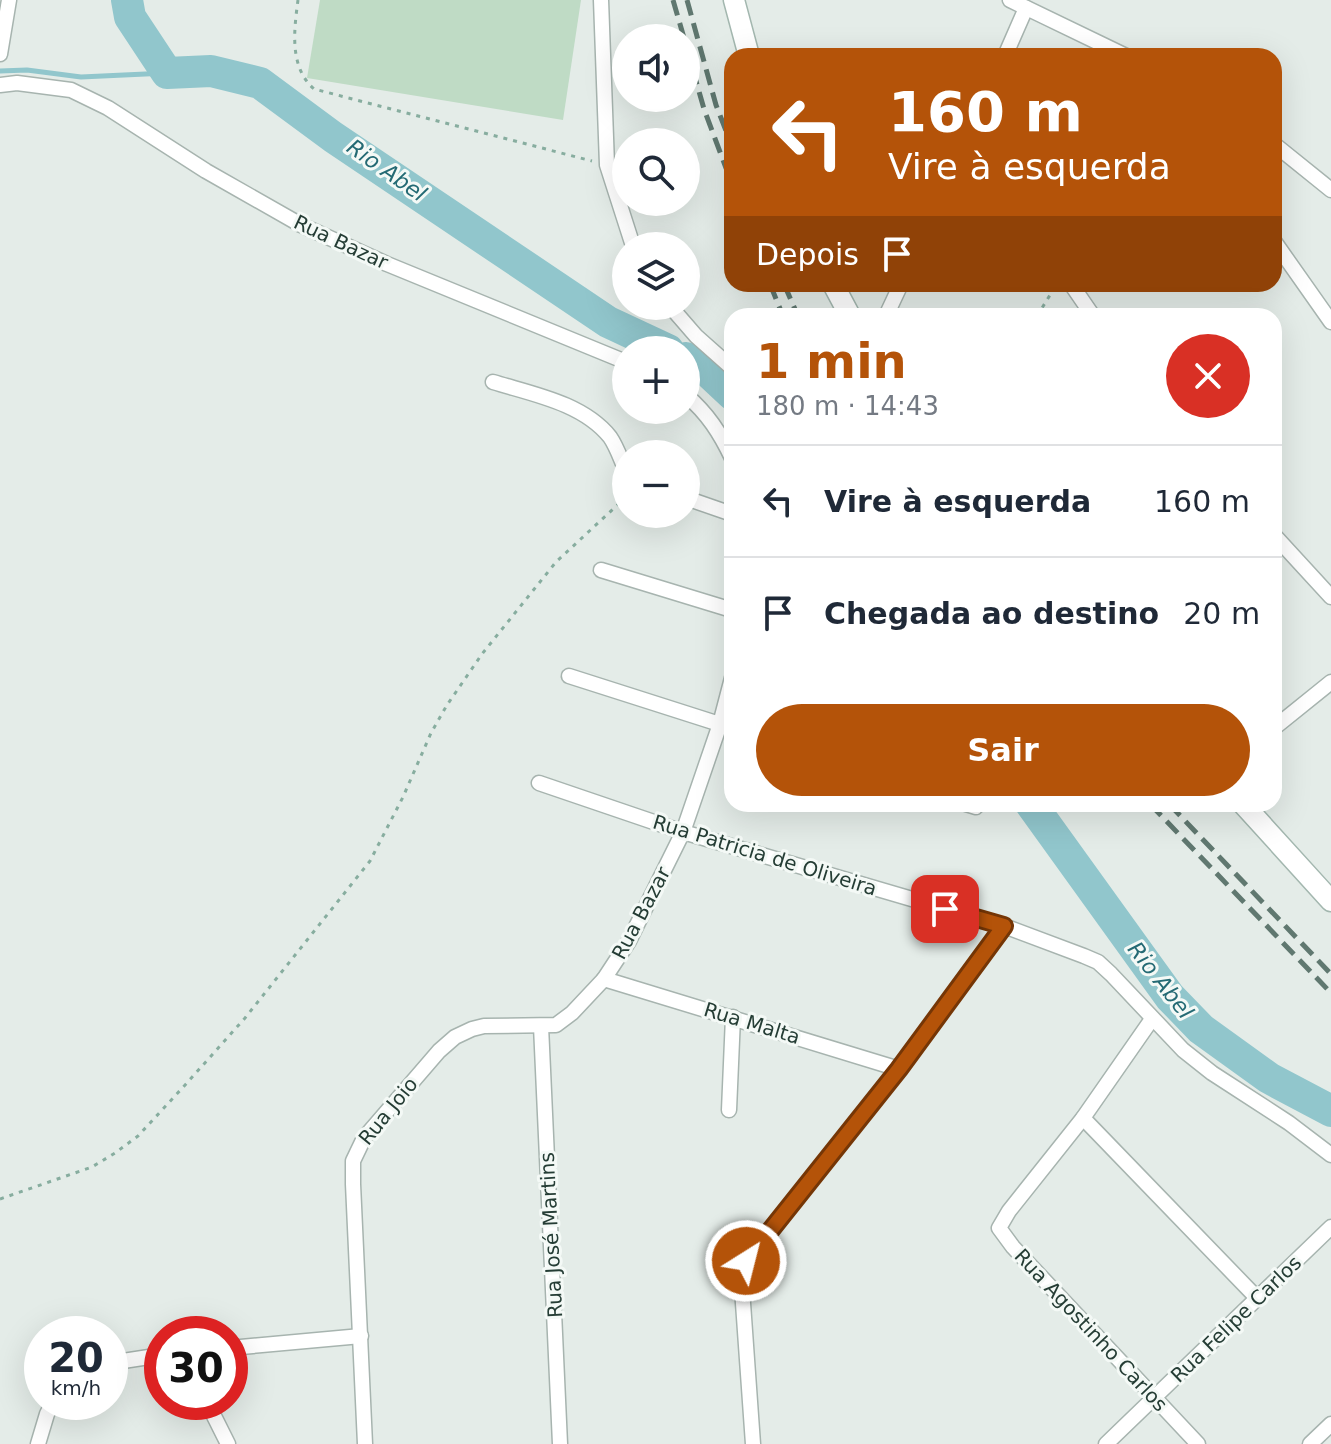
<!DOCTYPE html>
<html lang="pt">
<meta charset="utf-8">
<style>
body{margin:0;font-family:"DejaVu Sans",sans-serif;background:#f2f2f3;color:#1f2937;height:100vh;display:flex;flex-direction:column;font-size:30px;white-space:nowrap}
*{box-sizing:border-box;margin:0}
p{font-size:26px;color:#747a83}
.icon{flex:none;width:44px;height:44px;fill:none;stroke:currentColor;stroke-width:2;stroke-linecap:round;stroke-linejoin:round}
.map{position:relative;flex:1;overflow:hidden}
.sheet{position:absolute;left:724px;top:308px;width:558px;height:504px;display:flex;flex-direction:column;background:#fff;border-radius:24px;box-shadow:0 8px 32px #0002}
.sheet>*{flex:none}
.hud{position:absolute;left:724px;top:48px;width:558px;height:244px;border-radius:24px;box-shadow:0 8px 32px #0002;background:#b45309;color:#fff;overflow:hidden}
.controls{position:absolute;left:612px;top:24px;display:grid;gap:16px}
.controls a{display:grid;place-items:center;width:88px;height:88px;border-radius:50%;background:#fff;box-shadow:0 8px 32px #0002;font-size:40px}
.speed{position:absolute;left:24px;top:1316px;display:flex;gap:16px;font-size:40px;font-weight:700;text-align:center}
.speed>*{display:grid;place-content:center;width:104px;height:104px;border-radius:50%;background:#fff;box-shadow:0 8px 32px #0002;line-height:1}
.speed small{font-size:20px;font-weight:400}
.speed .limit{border:12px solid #d22;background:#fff;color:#111}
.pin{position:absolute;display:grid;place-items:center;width:68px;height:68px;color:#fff;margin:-34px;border-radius:16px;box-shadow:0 4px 12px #0006}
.me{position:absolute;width:88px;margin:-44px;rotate:36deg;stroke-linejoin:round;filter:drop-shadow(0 0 6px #0008)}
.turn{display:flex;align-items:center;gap:28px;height:168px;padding:0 32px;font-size:36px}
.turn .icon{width:104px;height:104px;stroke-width:2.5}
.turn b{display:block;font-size:56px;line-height:68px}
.then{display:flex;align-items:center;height:76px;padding:0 32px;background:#0003;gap:16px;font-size:30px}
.round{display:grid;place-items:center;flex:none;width:84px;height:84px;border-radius:42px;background:#f2f2f3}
.overview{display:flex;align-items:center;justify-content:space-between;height:136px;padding:0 32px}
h1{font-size:48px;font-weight:600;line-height:60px;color:#b45309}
.action{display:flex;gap:16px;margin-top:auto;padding:16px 32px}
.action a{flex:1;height:92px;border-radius:48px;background:#b45309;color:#fff;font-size:32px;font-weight:600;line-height:92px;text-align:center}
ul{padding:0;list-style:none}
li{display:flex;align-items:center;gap:24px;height:112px;padding:0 32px;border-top:2px solid #e0e1e3}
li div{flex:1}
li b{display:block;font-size:30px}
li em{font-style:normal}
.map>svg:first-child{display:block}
.green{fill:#bfdbc5}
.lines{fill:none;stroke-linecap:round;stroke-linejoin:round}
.stream{stroke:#91c6cc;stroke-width:5}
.river{stroke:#91c6cc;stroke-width:32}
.street-casing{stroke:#a7b4af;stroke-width:17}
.secondary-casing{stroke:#a3b7af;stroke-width:23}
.path{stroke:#87ad9f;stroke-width:3;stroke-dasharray:4 6;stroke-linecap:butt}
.street{stroke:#fff;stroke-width:14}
.secondary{stroke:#fff;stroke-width:20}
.rail{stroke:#607870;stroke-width:5;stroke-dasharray:16 8;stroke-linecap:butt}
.route-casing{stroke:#753606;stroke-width:20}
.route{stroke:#b45309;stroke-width:14}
.labels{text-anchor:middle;stroke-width:6;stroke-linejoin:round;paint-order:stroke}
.street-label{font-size:20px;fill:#253d35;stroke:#f4f9f6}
.water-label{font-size:22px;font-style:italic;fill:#246a74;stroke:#f4f9f6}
</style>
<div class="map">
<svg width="1331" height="1444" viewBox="0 0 1331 1444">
<rect width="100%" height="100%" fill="#e4ece8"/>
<polygon class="green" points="320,0 581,0 563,120 307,78"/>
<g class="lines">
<polyline class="stream" points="0,71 27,70 81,77 167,73"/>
<g class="river">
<polyline points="127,0 130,17 167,73 211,71 260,83 333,137 608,322 668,350"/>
<polyline points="686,358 701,365 732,394"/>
<polyline points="1031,804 1170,997 1201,1029 1269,1078 1331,1111"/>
</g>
<defs>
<g id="street">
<polyline points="601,0 607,165 633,246"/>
<polyline points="1010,0 1126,56"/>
<polyline points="0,54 9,0"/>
<polyline points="1005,56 1026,8"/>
<polyline points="0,85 17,83 71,90 108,108 206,171 301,225 387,264 626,362"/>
<polyline points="1274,144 1331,190"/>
<polyline points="1274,241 1331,322"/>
<polyline points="1071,284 1093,316"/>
<polyline points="670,306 696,336 732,368"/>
<polyline points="886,316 901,284"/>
<path d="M493,382c39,12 90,21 117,55 7,10 11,23 16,34"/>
<path d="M686,395c22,19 34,38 46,63"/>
<polyline points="686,498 732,514"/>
<polyline points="1274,535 1331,597"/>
<polyline points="601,570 732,610"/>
<polyline points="569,676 732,728"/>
<polyline points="1274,728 1331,682"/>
<polyline points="539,783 683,832 1004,926 1084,956 1098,962 1111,974 1183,1050 1212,1073 1289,1123 1331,1155"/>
<polyline points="966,804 976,807"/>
<polyline points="604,979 899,1069"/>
<polyline points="1152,1019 1083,1118 1009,1211 999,1228 1013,1247 1198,1444"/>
<polyline points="541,1026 560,1444"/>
<polyline points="729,1110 733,1017"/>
<polyline points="1083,1118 1257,1298"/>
<polyline points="230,1348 361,1336"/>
<polyline points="110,1363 162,1355"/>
<polyline points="207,1402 228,1444"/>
<polyline points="38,1444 47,1414 53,1402"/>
<polyline points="365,1444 353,1184 353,1161 364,1138 439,1051 455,1037 472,1029 484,1026 556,1025 572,1013 604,979 629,941 683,832 720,724 732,678"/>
<polyline points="753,1444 741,1275 746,1261 899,1069 1004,926"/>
<polyline points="1106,1444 1331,1227"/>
<polyline points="1310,1444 1331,1424"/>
</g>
<g id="secondary">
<polyline points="734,0 749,56"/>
<polyline points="833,284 850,316"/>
<polyline points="1243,804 1331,901"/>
</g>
</defs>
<use href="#street" class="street-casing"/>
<use href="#secondary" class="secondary-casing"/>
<g class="path">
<path d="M298,0c-4,30 -9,67 16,89l278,72"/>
<polyline points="1037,316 1055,287"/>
<polyline points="0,1199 92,1167 115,1153 138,1136 186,1084 245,1018 370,861 403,797 431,733 447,705 482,654 556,562 626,497"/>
</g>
<use href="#street" class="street"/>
<use href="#secondary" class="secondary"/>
<g class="rail">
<polyline points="673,0 684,38"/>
<polyline points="687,0 716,105 732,146"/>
<polyline points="686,46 704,109 732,184"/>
<polyline points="770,284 783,316"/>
<polyline points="784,284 798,316"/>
<polyline points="1150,804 1331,993"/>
<polyline points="1169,804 1331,974"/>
</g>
</g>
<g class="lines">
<defs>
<polyline id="route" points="746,1261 899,1069 1004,926 945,909"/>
</defs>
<use href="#route" class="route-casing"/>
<use href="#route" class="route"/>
</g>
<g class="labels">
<g class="street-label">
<text transform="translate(341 242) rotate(25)" y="7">Rua Bazar</text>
<text transform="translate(765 855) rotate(17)" y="7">Rua Patricia de Oliveira</text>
<text transform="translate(641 913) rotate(-62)" y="7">Rua Bazar</text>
<text transform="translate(752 1023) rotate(17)" y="7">Rua Malta</text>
<text transform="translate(388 1111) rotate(-51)" y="7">Rua Joio</text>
<text transform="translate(551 1235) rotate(-93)" y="7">Rua José Martins</text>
<text transform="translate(1236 1319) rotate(-44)" y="7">Rua Felipe Carlos</text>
<text transform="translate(1091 1330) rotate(47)" y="7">Rua Agostinho Carlos</text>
</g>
<g class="water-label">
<text transform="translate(387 170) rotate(35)" y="8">Rio Abel</text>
<text transform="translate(1161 980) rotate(52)" y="8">Rio Abel</text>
</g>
</g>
</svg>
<div class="controls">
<a><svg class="icon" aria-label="sound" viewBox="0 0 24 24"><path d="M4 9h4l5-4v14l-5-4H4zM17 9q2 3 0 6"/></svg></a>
<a><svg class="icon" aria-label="search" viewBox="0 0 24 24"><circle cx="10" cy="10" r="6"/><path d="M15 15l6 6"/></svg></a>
<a><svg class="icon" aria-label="layers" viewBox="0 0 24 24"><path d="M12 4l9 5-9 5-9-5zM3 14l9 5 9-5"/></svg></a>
<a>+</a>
<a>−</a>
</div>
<div class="speed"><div>20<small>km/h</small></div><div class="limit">30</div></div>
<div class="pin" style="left:945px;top:909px;background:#d93025"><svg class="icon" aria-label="arrive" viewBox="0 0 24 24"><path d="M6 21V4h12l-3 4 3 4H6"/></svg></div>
<svg class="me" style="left:746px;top:1261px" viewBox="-20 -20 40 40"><circle r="17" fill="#b45309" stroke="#fff" stroke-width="3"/><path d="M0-11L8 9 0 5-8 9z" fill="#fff"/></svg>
<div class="hud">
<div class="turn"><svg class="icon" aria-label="left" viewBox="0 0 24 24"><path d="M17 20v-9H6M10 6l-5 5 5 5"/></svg><div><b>160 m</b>Vire à esquerda</div></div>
<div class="then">Depois<svg class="icon" aria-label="arrive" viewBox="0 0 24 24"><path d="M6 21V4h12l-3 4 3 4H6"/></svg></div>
</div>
<section class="sheet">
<div class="overview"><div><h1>1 min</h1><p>180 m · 14:43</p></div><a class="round" style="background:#d93025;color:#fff"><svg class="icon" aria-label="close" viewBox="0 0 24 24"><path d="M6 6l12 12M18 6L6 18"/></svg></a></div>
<ul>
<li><svg class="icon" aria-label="left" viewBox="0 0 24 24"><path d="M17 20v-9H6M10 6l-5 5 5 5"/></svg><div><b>Vire à esquerda</b></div><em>160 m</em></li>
<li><svg class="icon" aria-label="arrive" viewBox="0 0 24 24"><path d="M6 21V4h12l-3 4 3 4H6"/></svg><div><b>Chegada ao destino</b></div><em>20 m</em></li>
</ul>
<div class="action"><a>Sair</a></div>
</section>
</div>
